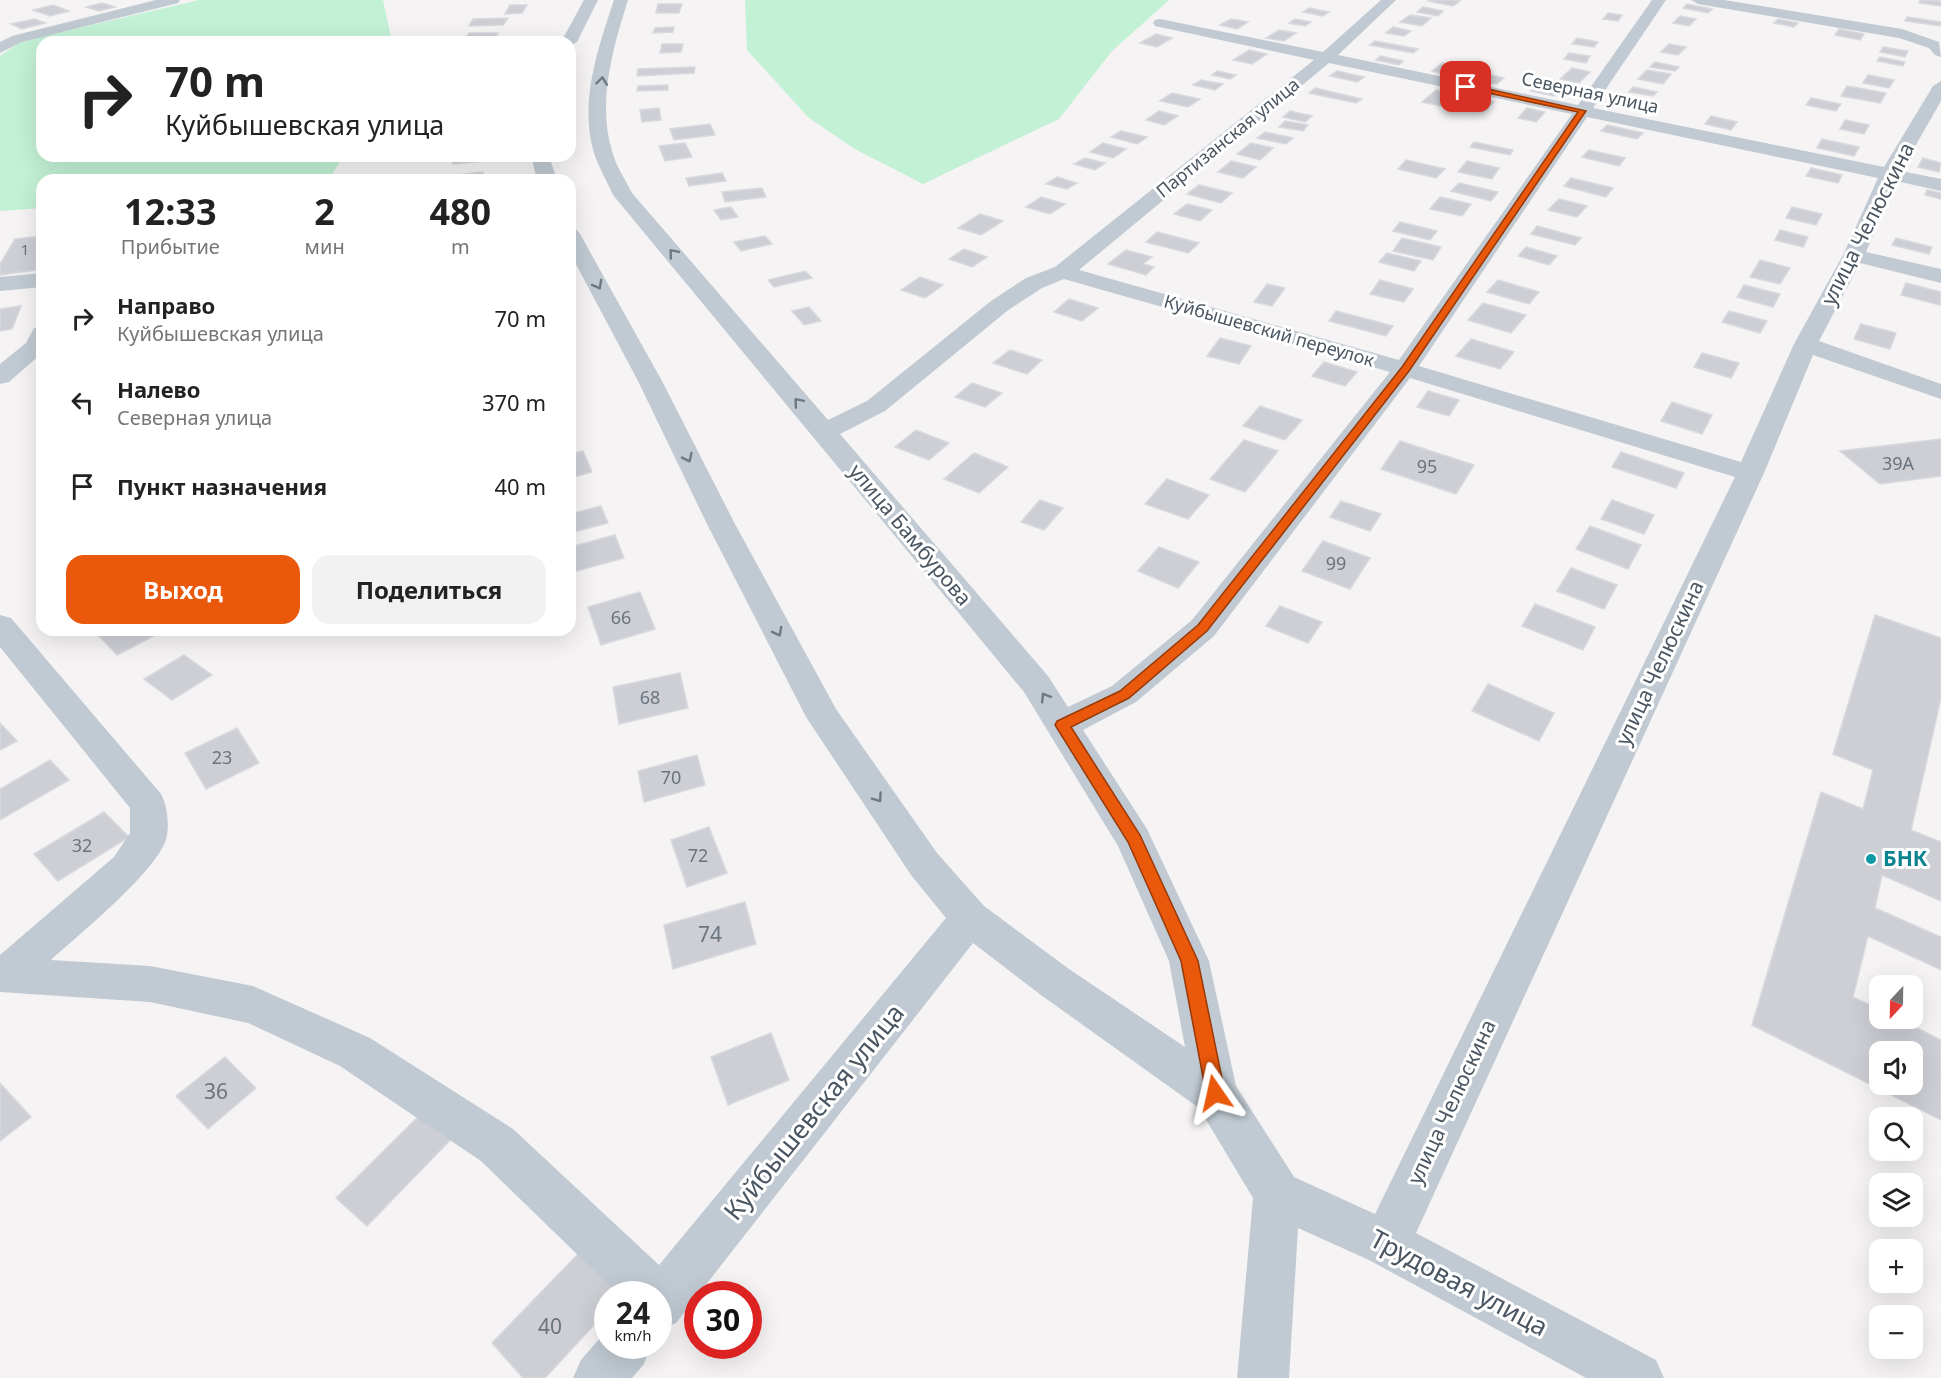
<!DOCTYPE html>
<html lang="ru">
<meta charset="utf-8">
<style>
body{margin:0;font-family:"Noto Sans",sans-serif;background:#f2f2f2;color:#222;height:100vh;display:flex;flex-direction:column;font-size:22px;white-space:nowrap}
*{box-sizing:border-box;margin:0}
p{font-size:20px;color:#767676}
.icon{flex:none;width:33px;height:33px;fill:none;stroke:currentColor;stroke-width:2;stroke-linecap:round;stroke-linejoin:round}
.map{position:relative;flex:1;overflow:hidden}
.details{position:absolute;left:36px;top:174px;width:540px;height:462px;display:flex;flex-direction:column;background:#fff;border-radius:18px;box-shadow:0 6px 24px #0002}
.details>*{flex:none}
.banner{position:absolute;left:36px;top:36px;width:540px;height:126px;border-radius:18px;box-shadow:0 6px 24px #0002;background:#fff;color:#222;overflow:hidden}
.needle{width:39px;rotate:202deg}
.fabs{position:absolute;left:1869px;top:975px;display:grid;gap:12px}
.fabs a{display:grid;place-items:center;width:54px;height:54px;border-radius:12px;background:#fff;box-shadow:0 6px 24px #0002;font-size:30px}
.speed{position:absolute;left:594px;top:1281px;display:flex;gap:12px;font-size:30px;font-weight:700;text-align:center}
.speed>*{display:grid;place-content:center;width:78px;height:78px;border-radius:50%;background:#fff;box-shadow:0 6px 24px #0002;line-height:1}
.speed small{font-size:15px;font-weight:400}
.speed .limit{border:9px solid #d22;background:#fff;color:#111}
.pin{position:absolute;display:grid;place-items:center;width:51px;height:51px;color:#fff;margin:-26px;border-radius:12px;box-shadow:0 3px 9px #0006}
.me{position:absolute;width:66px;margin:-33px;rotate:349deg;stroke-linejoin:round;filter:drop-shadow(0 0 4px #0008)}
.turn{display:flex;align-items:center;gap:21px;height:126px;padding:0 30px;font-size:27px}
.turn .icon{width:78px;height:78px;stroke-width:2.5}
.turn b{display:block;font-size:42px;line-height:51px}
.eta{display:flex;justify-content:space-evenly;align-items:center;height:102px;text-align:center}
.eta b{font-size:36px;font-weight:700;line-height:42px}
.primary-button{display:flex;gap:12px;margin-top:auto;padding:12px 30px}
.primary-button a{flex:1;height:69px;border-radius:18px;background:#ea580c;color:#fff;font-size:24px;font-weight:700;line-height:69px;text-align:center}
.primary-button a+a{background:#f2f2f2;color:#222}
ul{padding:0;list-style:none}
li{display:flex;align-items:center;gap:18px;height:84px;padding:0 30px}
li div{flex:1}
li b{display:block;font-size:22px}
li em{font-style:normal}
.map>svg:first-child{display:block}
.green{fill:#c3f1d5}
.building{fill:#cdcfd5;stroke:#d7d9de;stroke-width:1.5;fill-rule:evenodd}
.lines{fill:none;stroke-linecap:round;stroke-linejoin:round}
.minor{fill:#c1cad2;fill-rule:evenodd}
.oneway{stroke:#6e7983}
.route{fill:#ea580c;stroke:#983908;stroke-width:1.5}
.culture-dot{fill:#0f9aa8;stroke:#fff;stroke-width:2}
.labels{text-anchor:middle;stroke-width:6;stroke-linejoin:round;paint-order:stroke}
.far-number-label{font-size:15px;fill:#6b747e}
.far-street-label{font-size:18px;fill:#4a5661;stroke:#fff}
.number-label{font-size:18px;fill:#6b747e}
.street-label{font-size:21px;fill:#4a5661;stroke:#fff}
.culture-label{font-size:21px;font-weight:bold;fill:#0d838f;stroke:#fff;text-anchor:start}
.near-number-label{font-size:21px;fill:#6b747e}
.near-street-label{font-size:26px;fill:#4a5661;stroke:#fff}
</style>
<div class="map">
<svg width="1941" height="1378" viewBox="0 0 1941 1378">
<rect width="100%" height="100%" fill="#f5f3f3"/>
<g class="green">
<polygon points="199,0 383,0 392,42 42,42 42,156 344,156 328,180 42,180 42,208 0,211 0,56 19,43 40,37"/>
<polygon points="745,0 1169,0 1112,51 1059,119 923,184 855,149 809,118 747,50"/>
</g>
<g class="building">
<polygon points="1429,0 1455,0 1460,1 1453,6 1428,1"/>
<polygon points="1920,0 1941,1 1941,6 1919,3"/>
<polygon points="102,3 115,7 99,11 86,7"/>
<polygon points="658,4 682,4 679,13 656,13"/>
<polygon points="1687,4 1712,9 1708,13 1683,8"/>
<polygon points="53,5 69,11 50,16 33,10"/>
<polygon points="510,5 527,5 522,13 505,14"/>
<polygon points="1423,7 1443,11 1438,16 1417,12"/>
<polygon points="1309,8 1329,12 1323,16 1303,12"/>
<polygon points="1608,13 1622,15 1618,21 1603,19"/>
<polygon points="1410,15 1431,18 1422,26 1400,22"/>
<polygon points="1680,16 1696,19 1689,26 1673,23"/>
<polygon points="1907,17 1941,22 1941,26 1905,21"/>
<polygon points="508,18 503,25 469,26 473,19"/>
<polygon points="34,19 45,23 22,29 11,24"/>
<polygon points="1231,19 1248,22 1237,29 1220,25"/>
<polygon points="1295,19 1311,22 1305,26 1289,23"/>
<polygon points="1778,19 1798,23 1794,27 1774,23"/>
<polygon points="674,27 673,32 653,33 655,28"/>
<polygon points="1393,27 1411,31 1404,36 1386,33"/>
<polygon points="1839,29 1864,34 1860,40 1835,35"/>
<polygon points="1279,30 1296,33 1284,41 1266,38"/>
<polygon points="469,33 498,33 495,38 465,39"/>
<polygon points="1156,34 1172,38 1157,47 1140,43"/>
<polygon points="1577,38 1598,42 1594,47 1572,44"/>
<polygon points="1375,41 1418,49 1413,53 1370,45"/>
<polygon points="662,44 683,44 681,52 660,53"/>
<polygon points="1669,44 1686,47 1678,55 1661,52"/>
<polygon points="1883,47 1908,51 1905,57 1880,52"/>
<polygon points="1249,50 1267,54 1252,64 1233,60"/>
<polygon points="1569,53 1590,56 1586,63 1564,59"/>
<polygon points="1380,56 1403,61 1399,65 1376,60"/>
<polygon points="1880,57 1905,62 1903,66 1877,61"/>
<polygon points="1655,62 1679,67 1675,71 1650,67"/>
<polygon points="1442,63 1459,66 1449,75 1432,71"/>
<polygon points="695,67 694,73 637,76 638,69"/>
<polygon points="1572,68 1590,72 1579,83 1560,79"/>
<polygon points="1647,70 1671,74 1663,84 1638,79"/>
<polygon points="1217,71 1236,75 1230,79 1212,75"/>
<polygon points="1337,71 1364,77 1357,82 1330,76"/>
<polygon points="1482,73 1504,78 1497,84 1475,80"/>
<polygon points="1868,75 1894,80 1889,88 1863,83"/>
<polygon points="1201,80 1223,84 1215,90 1193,85"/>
<polygon points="1538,83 1561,88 1554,96 1531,91"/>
<polygon points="668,85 668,90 637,91 638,86"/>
<polygon points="1847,86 1886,93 1880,103 1841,96"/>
<polygon points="1633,87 1657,92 1653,96 1629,92"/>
<polygon points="1315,88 1362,99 1356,103 1309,93"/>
<polygon points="1436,90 1455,94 1441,106 1422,102"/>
<polygon points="1172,93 1200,99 1188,107 1160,101"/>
<polygon points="1475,98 1494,102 1486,110 1467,106"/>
<polygon points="1811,98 1841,104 1836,111 1806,105"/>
<polygon points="1623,99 1654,106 1648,113 1616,106"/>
<polygon points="659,108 661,120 642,122 640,110"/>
<polygon points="1527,108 1545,112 1536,122 1518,118"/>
<polygon points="1159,111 1178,116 1164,125 1146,120"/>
<polygon points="1290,111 1312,116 1305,122 1283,117"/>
<polygon points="1711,116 1737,122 1731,130 1705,124"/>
<polygon points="1845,120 1869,125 1864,134 1840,129"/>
<polygon points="1285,121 1308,125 1303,131 1279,127"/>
<polygon points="710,124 715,135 674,140 670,129"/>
<polygon points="1607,125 1643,133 1637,139 1601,131"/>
<polygon points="1121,131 1147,137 1137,144 1111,137"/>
<polygon points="1265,132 1293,138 1286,144 1257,138"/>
<polygon points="1822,139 1859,147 1854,156 1817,148"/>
<polygon points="1474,142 1513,150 1510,155 1470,147"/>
<polygon points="685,143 692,157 665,161 659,146"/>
<polygon points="1103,143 1126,149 1113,158 1090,152"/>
<polygon points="1251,143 1273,148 1260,160 1237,154"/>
<polygon points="1589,150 1625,158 1619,166 1582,157"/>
<polygon points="453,156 483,156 483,161 453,164"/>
<polygon points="1085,158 1105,163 1095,170 1074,164"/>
<polygon points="1923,158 1941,163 1939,172 1918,167"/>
<polygon points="1406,160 1445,169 1436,178 1398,169"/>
<polygon points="1231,161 1256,167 1243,178 1218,172"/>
<polygon points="1467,161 1499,168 1492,179 1458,172"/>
<polygon points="1811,168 1842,175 1838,183 1806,176"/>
<polygon points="483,172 482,179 430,180 430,178"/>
<polygon points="722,173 726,181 689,186 686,178"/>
<polygon points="1057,177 1077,183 1067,189 1046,184"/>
<polygon points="1571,178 1613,188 1606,197 1564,186"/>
<polygon points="1459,183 1498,192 1491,201 1451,191"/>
<polygon points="1199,185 1232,193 1221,203 1187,194"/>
<polygon points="762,188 766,197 725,202 722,192"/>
<polygon points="1927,190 1941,193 1941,199 1925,195"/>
<polygon points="1041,197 1065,204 1050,214 1026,207"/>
<polygon points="1440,197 1471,204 1462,216 1430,209"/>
<polygon points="1559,199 1587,206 1577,217 1548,210"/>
<polygon points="1187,204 1212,210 1200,221 1174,214"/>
<polygon points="731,207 738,217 721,220 714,210"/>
<polygon points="1792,207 1822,214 1816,225 1786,218"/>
<polygon points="980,214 1003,221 981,235 958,228"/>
<polygon points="1400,222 1437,231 1430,240 1393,231"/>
<polygon points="1537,226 1581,238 1575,245 1531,234"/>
<polygon points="1780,230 1808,237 1803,247 1775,240"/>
<polygon points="1157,232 1199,243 1188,253 1146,242"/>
<polygon points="42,236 42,260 37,270 0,275 0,264 15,239"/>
<polygon points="765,236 772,244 741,251 734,242"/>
<polygon points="1402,238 1441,247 1433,260 1393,251"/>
<polygon points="1896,238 1932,247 1929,254 1892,245"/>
<polygon points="1526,247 1557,256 1549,265 1518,256"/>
<polygon points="964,249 987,257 972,267 949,259"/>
<polygon points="1126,250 1152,257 1143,264 1154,267 1146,275 1108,264"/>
<polygon points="1387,253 1421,261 1414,271 1379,262"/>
<polygon points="1760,260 1790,268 1780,284 1750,277"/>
<polygon points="805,271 812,278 774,287 768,280"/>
<polygon points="920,277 943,285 925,298 901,290"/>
<polygon points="1380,280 1413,289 1404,302 1370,294"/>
<polygon points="1498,280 1539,292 1529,304 1487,292"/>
<polygon points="1906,283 1941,292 1940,305 1901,295"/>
<polygon points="1267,284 1285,288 1272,306 1254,302"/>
<polygon points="1744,285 1780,294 1773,307 1737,297"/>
<polygon points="1069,299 1098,308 1082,321 1054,312"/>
<polygon points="1483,303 1526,315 1511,333 1468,320"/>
<polygon points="21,306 12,329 0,331 0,309"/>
<polygon points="809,307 821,321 804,325 792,311"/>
<polygon points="1336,311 1393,326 1386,336 1329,321"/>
<polygon points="1729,311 1767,321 1760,333 1722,322"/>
<polygon points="1861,324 1896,333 1890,349 1854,339"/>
<polygon points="1220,338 1251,346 1239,364 1207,356"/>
<polygon points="1471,339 1514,352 1500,369 1456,356"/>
<polygon points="1010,350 1042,360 1027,374 993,363"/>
<polygon points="1702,353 1739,363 1731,378 1694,367"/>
<polygon points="1324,362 1357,372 1345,386 1312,376"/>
<polygon points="972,383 1002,393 985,407 955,397"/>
<polygon points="1428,391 1459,400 1449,416 1417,407"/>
<polygon points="1672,402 1712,415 1702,434 1661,421"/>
<polygon points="1260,406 1302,420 1285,440 1243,426"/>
<polygon points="916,430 949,443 929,460 895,447"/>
<polygon points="1941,439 1941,476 1880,484 1840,451"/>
<polygon points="1244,440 1278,451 1245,492 1210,479"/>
<polygon points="1400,441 1474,465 1456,494 1381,469"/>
<polygon points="583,451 592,472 570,478 570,454"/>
<polygon points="1621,452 1684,473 1676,488 1612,467"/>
<polygon points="974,453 1008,467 979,493 944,479"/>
<polygon points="1167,479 1209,495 1188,519 1145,504"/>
<polygon points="1040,500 1063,508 1044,530 1021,522"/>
<polygon points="1612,500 1654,515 1644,534 1601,519"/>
<polygon points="1341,501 1381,514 1370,531 1330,517"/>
<polygon points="601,506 608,523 570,533 570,514"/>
<polygon points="1590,526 1641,545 1628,569 1576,549"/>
<polygon points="615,535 624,558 573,572 570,562 570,547"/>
<polygon points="1323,541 1370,558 1350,589 1302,571"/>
<polygon points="1159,547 1199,562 1178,588 1138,571"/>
<polygon points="1571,568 1617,585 1604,609 1557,591"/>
<polygon points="640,592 655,629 601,645 588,607"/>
<polygon points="1535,604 1595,627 1583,650 1522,626"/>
<polygon points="1280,606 1322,622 1308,643 1266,626"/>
<path d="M1875,615l66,23v60l-30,132 30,12v59l-59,-26 -7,33 66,29v33l-73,-34 -15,61 27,13v8h17l44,22v80l-189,-95 69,-233 42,17 10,-39 -40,-16zM1880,1052h32v32h-32z"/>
<polygon points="110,630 165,630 117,655 99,636"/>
<polygon points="184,655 212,675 172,700 144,679"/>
<polygon points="680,673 688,708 619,724 613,687"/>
<polygon points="1488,684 1554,713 1539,741 1472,711"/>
<polygon points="0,723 17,741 0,750"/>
<polygon points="237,728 259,763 206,789 185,753"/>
<polygon points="697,755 705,785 644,802 638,771"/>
<polygon points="50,760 69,780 0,820 0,789"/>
<polygon points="104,812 129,837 58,881 34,854"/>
<polygon points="709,827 727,873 687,887 671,840"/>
<polygon points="745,902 756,944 673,969 664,925"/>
<polygon points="771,1033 789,1080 728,1105 711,1057"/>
<polygon points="225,1057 256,1088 208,1129 176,1096"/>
<polygon points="0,1083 31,1117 0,1141"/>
<polygon points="424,1111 455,1135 367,1226 336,1198"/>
<polygon points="579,1253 619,1294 608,1294 608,1310 545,1378 523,1378 492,1343"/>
</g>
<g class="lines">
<g class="minor">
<polygon points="156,0 180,0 178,3 22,42 0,53 0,42 12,36"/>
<polygon points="584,0 598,0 577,42 570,46 570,42 561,42"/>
<path d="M614,0h14c-15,48 -31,101 -16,151 4,15 13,28 20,42l196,227 39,-19 124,-100 35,-23 29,-11 259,-207 -159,-34 -2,-3 2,-3 5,-1 163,33 58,-52h15l-58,55 240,50 74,-105h14l-73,108 291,59 49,-81 8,-5v20l-40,70 40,8v12l-45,-10 -30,71 75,17v14l-81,-20 -41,78 122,43v15l-128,-44 -49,118 -348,760 240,127 8,18h-78l-217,-118 -71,-32 -9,150h-52l16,-180 -54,-90 -158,-113 -68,-52 -297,380 -18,7v-36h-40l-137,-133 -141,-95 -92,-43 -98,-21 -150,-10v-37l114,-98 16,-24v-25l-130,-161v-32l11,3 150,176c6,11 8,28 6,41 -4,32 -90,101 -116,125l99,6 103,20 117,52 143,91 146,136 287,-347 -35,-43 -105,-158 -99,-193 -69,-143 -68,-128v-25l7,2 3,4 82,147 73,143 101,185 101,144 47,53 85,63 116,78 -16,-86 -51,-115 -94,-154 -411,-497c-6,-14 -14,-27 -19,-42 -15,-51 4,-105 20,-153zM1329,63l243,51 -173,246 -320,-90zM1587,117l291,61 -35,77 -49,89 -53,118 -322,-96zM1064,279l326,93 -198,248 -80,66 -44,21 -20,-31 -208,-242 45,-23 122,-100 35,-23zM1410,378l325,99 -360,737 -81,-37 -58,-91 -27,-125 -62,-132 -64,-99 53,-28 78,-66z"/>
<polygon points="1691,0 1724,0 1902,29 1939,42 1941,57 1935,55 1929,48 1899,38 1698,4"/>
<polygon points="531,156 549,156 557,180 537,180"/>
<polygon points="42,273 42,287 0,291 0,277"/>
<polygon points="42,326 42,353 9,382 0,384 0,364 26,343 34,328"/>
<polygon points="608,1329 608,1346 651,1346 644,1364 632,1378 573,1378 581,1360"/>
</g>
</g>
<defs><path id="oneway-chevron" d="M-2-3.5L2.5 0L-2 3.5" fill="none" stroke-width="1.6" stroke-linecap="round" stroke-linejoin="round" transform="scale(1.5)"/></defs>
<g class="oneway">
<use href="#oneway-chevron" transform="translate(602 81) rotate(-83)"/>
<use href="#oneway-chevron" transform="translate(673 253) rotate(-130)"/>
<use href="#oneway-chevron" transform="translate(598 285) rotate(61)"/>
<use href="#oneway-chevron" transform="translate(798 402) rotate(-130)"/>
<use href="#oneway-chevron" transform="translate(688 458) rotate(64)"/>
<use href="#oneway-chevron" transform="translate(778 632) rotate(62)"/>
<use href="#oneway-chevron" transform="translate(1045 697) rotate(-122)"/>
<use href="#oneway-chevron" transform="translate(878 798) rotate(55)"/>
</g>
<polygon class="route" points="1466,84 1586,111 1409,371 1207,631 1129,698 1071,727 1140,835 1198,961 1225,1093 1222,1099 1215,1102 1209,1099 1206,1093 1181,961 1128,842 1055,725 1057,721 1120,691 1198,625 1402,367 1578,112 1464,88"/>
<circle class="culture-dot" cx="1871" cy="859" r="6"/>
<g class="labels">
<g class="far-number-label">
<text x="25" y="255">1</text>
</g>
<g class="far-street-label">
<text transform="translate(1590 93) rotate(12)" y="6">Северная улица</text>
<text transform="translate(1228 138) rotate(-39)" y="6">Партизанская улица</text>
<text transform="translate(1269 331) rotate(16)" y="6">Куйбышевский переулок</text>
</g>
<g class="number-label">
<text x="1898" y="470">39А</text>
<text x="1427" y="473">95</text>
<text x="1336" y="570">99</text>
<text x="621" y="624">66</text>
<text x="650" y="704">68</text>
<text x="222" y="764">23</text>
<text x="671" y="784">70</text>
<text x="82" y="852">32</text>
<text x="698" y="862">72</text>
</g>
<g class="street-label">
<text transform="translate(1868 224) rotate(-63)" y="7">улица Челюскина</text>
<text transform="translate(910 535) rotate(50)" y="7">улица Бамбурова</text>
<text transform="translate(1660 663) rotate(-65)" y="7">улица Челюскина</text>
<text transform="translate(1452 1102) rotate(-65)" y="7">улица Челюскина</text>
</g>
<g class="culture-label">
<text x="1883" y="866">БНК</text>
</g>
<g class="near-number-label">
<text x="710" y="942">74</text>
<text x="216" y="1099">36</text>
<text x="550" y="1334">40</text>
</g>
<g class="near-street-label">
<text transform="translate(814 1112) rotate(-51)" y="9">Куйбышевская улица</text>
<text transform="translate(1459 1283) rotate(28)" y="9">Трудовая улица</text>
</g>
</g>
</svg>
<div class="fabs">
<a><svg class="needle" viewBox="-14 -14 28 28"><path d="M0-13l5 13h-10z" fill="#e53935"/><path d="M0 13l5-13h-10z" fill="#767676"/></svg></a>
<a><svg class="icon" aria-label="sound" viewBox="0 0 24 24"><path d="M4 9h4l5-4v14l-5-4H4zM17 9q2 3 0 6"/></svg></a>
<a><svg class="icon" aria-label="search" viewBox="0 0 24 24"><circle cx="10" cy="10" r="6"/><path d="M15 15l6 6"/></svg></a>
<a><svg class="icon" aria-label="layers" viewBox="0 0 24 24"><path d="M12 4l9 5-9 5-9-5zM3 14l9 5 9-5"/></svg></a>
<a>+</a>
<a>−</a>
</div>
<div class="speed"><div>24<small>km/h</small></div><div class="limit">30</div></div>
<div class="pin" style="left:1466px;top:87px;background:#d93025"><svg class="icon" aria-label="arrive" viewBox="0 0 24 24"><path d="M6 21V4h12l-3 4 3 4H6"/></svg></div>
<svg class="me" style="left:1215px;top:1093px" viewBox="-20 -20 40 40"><path d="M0-17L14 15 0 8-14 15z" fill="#ea580c" stroke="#fff" stroke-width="4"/></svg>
<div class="banner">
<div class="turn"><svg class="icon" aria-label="right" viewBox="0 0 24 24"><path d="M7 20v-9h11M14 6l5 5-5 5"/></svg><div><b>70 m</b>Куйбышевская улица</div></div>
</div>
<section class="details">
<div class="eta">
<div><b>12:33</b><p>Прибытие</p></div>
<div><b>2</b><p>мин</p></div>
<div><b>480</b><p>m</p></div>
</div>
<ul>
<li><svg class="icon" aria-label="right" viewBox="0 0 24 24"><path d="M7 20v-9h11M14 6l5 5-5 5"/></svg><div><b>Направо</b><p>Куйбышевская улица</p></div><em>70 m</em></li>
<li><svg class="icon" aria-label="left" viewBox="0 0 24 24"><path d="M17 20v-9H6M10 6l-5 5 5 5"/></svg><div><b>Налево</b><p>Северная улица</p></div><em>370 m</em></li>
<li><svg class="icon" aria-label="arrive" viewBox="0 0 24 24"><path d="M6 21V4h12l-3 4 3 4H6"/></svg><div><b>Пункт назначения</b></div><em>40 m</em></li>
</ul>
<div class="primary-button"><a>Выход</a><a>Поделиться</a></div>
</section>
</div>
